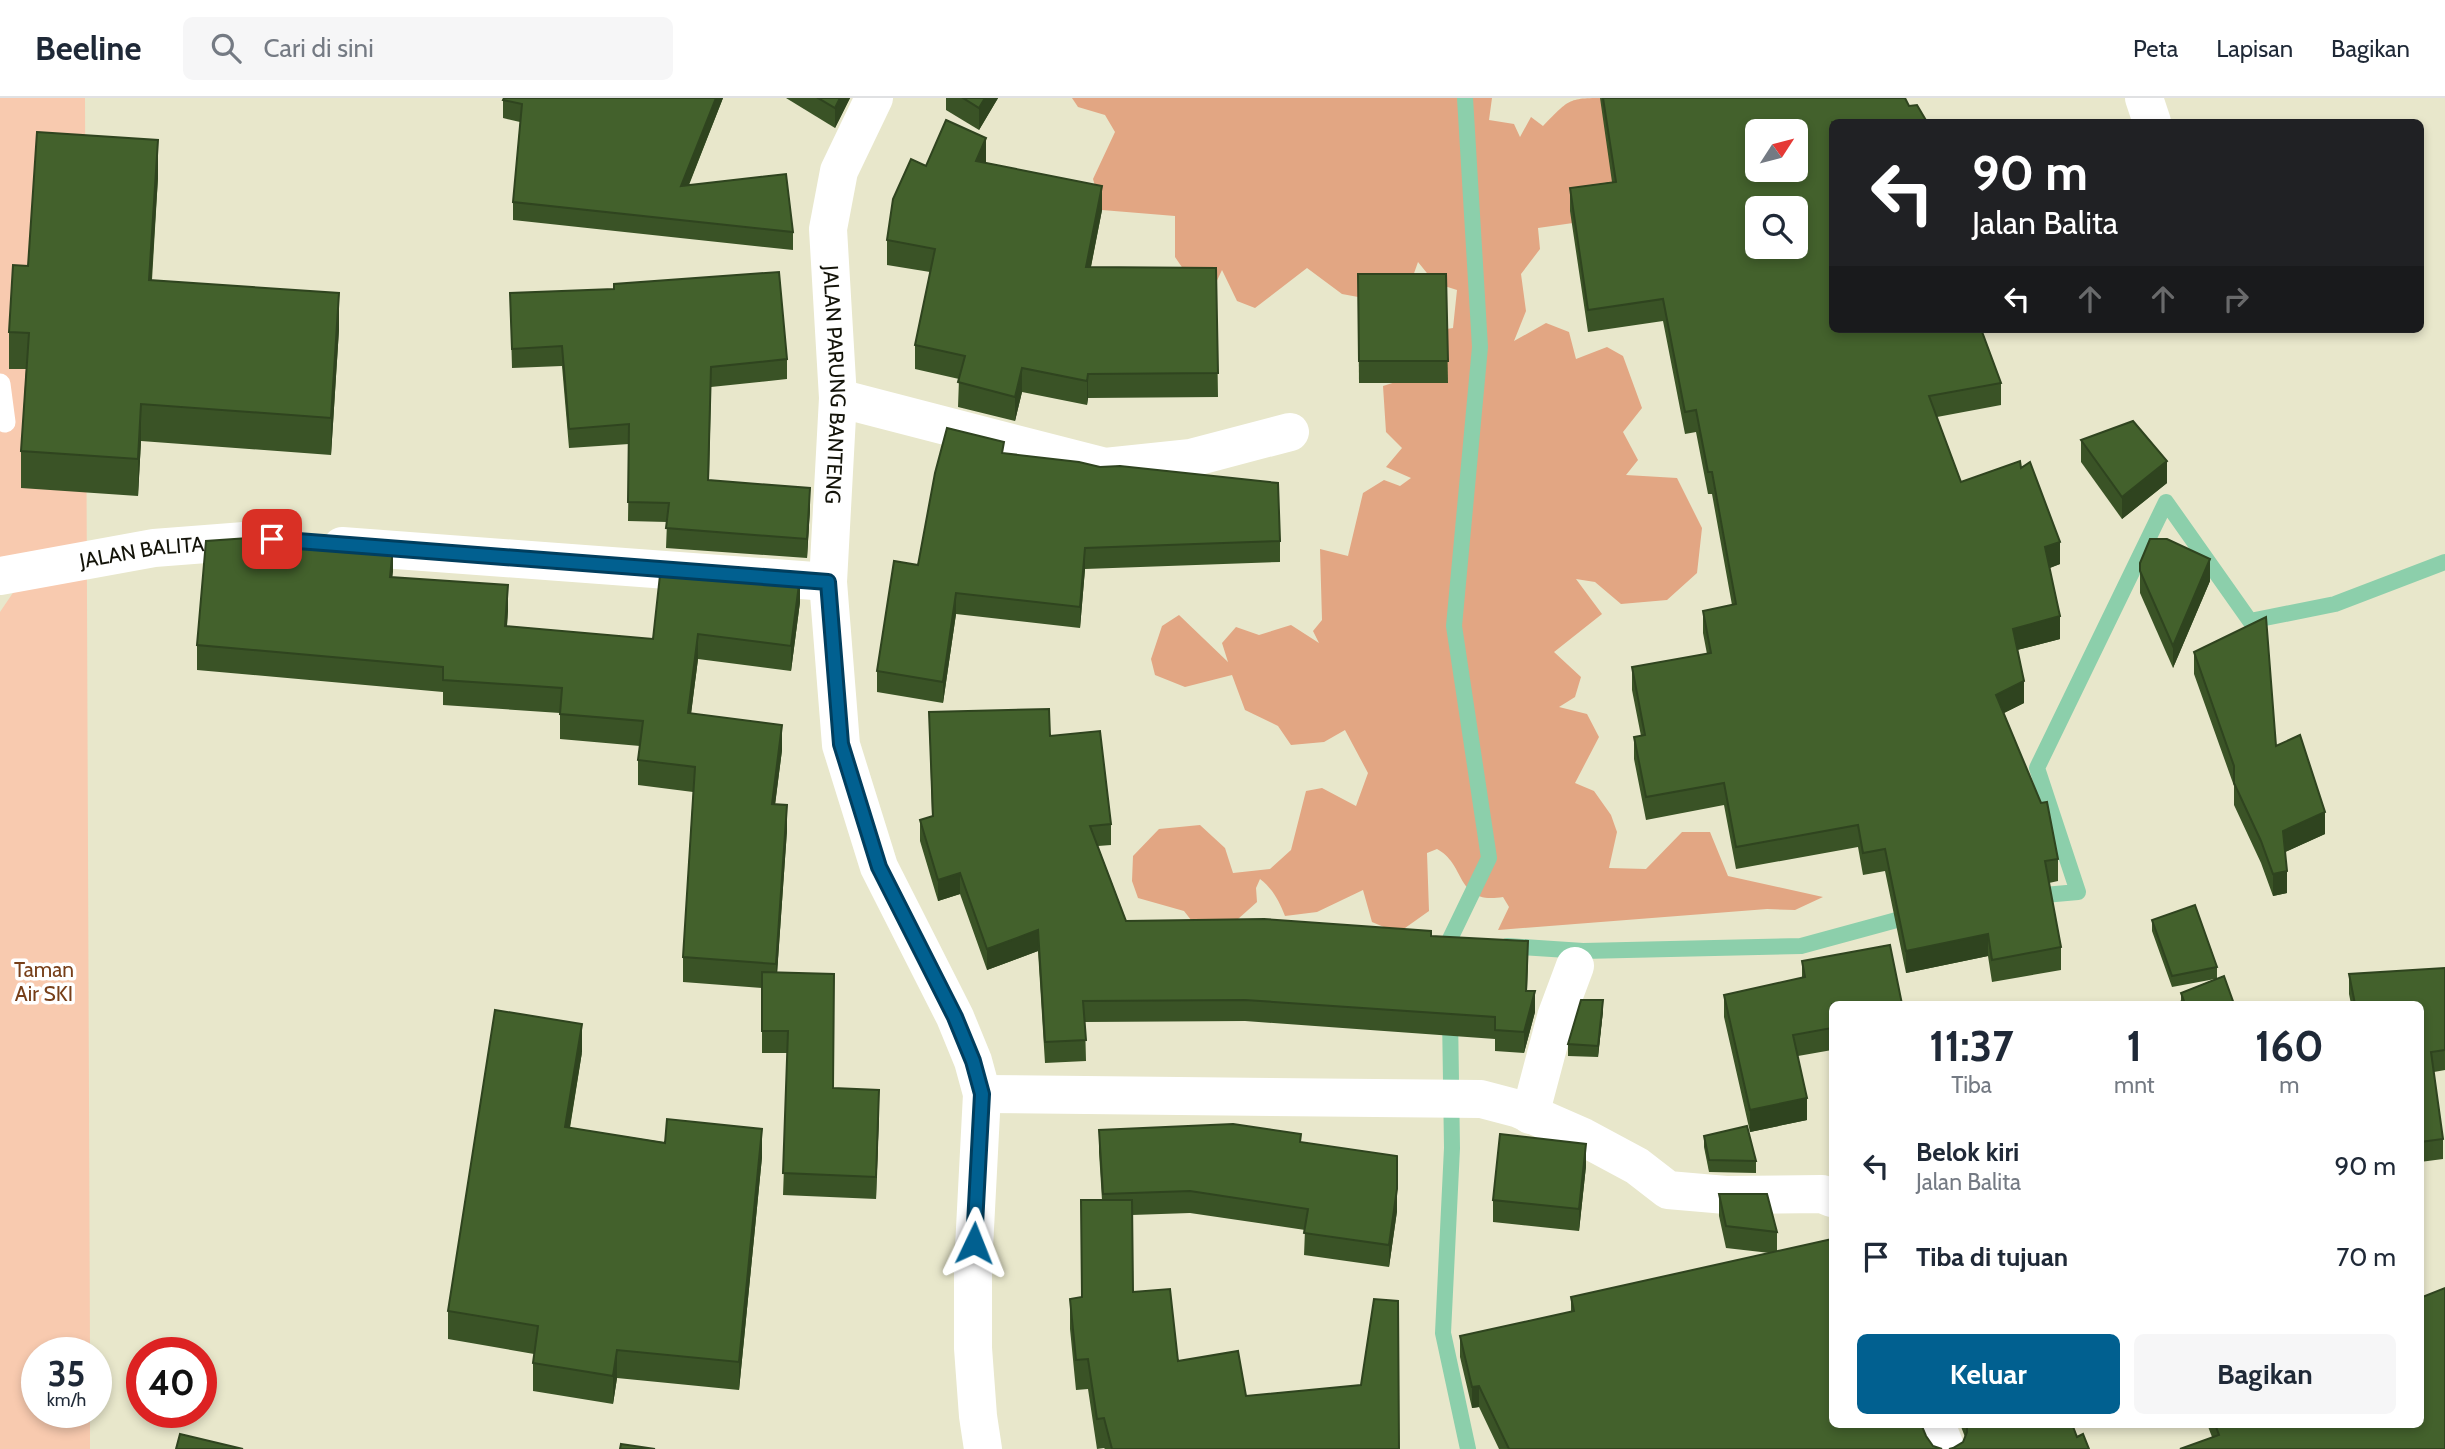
<!DOCTYPE html>
<html lang="id">
<style>
body{margin:0;font-family:Cabin,sans-serif;background:#f6f6f7;color:#1f2937;height:100vh;display:flex;flex-direction:column;font-size:26px;white-space:nowrap}
*{box-sizing:border-box;margin:0}
p{font-size:23px;color:#747a83}
.icon{flex:none;width:38px;height:38px;fill:none;stroke:currentColor;stroke-width:2;stroke-linecap:round;stroke-linejoin:round}
.map{position:relative;flex:1;overflow:hidden}
.side{position:absolute;left:1829px;top:903px;width:595px;height:427px;display:flex;flex-direction:column;background:#fff;border-radius:10px;box-shadow:0 4px 10px #0003}
.side>*{flex:none}
.hud{position:absolute;left:1829px;top:21px;width:595px;height:214px;border-radius:10px;box-shadow:0 4px 10px #0003;background:#202124;color:#fff;overflow:hidden}
.needle{width:46px;rotate:54deg}
.tools{position:absolute;left:1745px;top:21px;display:grid;gap:14px}
.tools a{display:grid;place-items:center;width:63px;height:63px;border-radius:10px;background:#fff;box-shadow:0 4px 10px #0003;font-size:35px}
.speed{position:absolute;left:21px;top:1239px;display:flex;gap:14px;font-size:35px;font-weight:700;text-align:center}
.speed>*{display:grid;place-content:center;width:91px;height:91px;border-radius:50%;background:#fff;box-shadow:0 4px 10px #0003;line-height:1}
.speed small{font-size:18px;font-weight:400}
.speed .limit{border:10px solid #d22;background:#fff;color:#111}
.pin{position:absolute;display:grid;place-items:center;width:60px;height:60px;color:#fff;margin:-30px;border-radius:14px;box-shadow:0 4px 10px #0006}
.me{position:absolute;width:77px;margin:-38px;rotate:2deg;stroke-linejoin:round;filter:drop-shadow(0 0 5px #0008)}
.turn{display:flex;align-items:center;gap:24px;height:147px;padding:0 28px;font-size:32px}
.turn .icon{width:91px;height:91px;stroke-width:2.5}
.turn b{display:block;font-size:49px;line-height:60px}
.lanes{display:flex;align-items:center;height:66px;padding:0 28px;background:#0003;justify-content:center;gap:35px;direction:ltr}
.lanes .off{opacity:.35}
.eta{display:flex;justify-content:space-evenly;align-items:center;height:119px;text-align:center}
.eta b{font-size:42px;font-weight:700;line-height:49px}
.button{display:flex;gap:14px;margin-top:auto;padding:14px 28px}
.button a{flex:1;height:80px;border-radius:10px;background:#016090;color:#fff;font-size:28px;font-weight:700;line-height:80px;text-align:center}
.button a+a{background:#f6f6f7;color:#1f2937}
ul{padding:0;list-style:none}
li{display:flex;align-items:center;gap:21px;height:91px;padding:0 28px}
li div{flex:1}
li b{display:block;font-size:26px}
li em{font-style:normal}
header{display:flex;align-items:center;gap:42px;box-sizing:border-box;height:98px;padding:0 35px;background:#fff;border-bottom:2px solid #e0e1e3}
header strong{font-size:33px}
nav{display:flex;gap:38px;margin-inline-start:auto;font-size:24px}
.search{width:490px;height:63px;background:#f6f6f7;display:flex;align-items:center;gap:18px;box-sizing:border-box;padding:0 24px;border-radius:10px;color:#747a83;font-size:26px}
.map>svg:first-child{display:block}
.green{fill:#f8caaf}
.forest{fill:#e2a683}
.lines{fill:none;stroke-linecap:round;stroke-linejoin:round}
.stream{stroke:#8ccfab;stroke-width:16}
.service{stroke:#fff;stroke-width:21}
.minor{stroke:#fff;stroke-width:38}
.tertiary{stroke:#fff;stroke-width:38}
.wall{fill:#3a5326}
.shaded-wall{fill:#2f441f}
.building{fill:#43612c;stroke:#2f441f;stroke-width:2;fill-rule:evenodd}
.route-casing{stroke:#013e5e;stroke-width:18}
.route{stroke:#016090;stroke-width:12}
.labels{text-anchor:middle;stroke-width:7;stroke-linejoin:round;paint-order:stroke}
.street-label{font-size:21px;fill:#131309;stroke:#fff}
.park-label{font-size:21px;fill:#773f19;stroke:#fff}
</style>
<header>
<strong>Beeline</strong>
<div class="search"><svg class="icon" aria-label="search" viewBox="0 0 24 24"><circle cx="10" cy="10" r="6"/><path d="M15 15l6 6"/></svg>Cari di sini</div>
<nav><a>Peta</a><a>Lapisan</a><a>Bagikan</a></nav>
</header>
<div class="map">
<svg width="2445" height="1351" viewBox="0 0 2445 1351">
<rect width="100%" height="100%" fill="#e8e7cb"/>
<polygon class="green" points="0,0 85,0 90,1255 37,1255 37,1314 90,1314 90,1351 0,1351 0,514 27,474 0,479"/>
<path class="forest" d="M1072,0h420l-3,22 25,4 6,13 11,-20 12,9c28,-28 24,-28 66,-28l30,51 -59,73 -42,6 2,21 -19,25 5,37 -12,30 32,-18 23,9 7,27 31,-12 16,9 19,52 -19,24 15,28 -12,15 51,3 25,50 -5,45 -30,27 -46,4 -26,-22 -19,-3 26,35 -48,38 27,25 -6,20 -16,10 28,7 12,23 -24,46 19,8 17,24 6,17 -8,36 37,1 36,-37h28l18,44 95,21 -28,13 -28,-1 -269,21 11,-23 -6,-10c-48,8 -36,-32 -66,-48l-10,4 2,58 -31,22 -26,-11 -9,-32 -46,22 -32,4c-6,-15 -12,-27 -25,-37l-4,9 1,14 -19,17 -43,6 -11,-14 -46,-13 -6,-17 1,-25 26,-27 41,-4 25,23 8,25 37,-4 21,-19 15,-59 16,-3 34,18 12,-33 -23,-43 -21,12 -33,3 -13,-19 -33,-16 -13,-35 -47,12 -30,-12 -4,-16 11,-33 17,-11 49,47 -6,-19 14,-16 23,8 32,-10 28,18 -6,-12 9,-11 -2,-71 28,7 15,-63 21,-13 16,6 11,-8 -25,-11 16,-19 -16,-16 -3,-46 22,-7 9,-45 39,-6 4,-38 -22,-7 -17,-21 -12,34 -21,6 -43,-8 -35,-26 -52,40 -18,-7 -15,-31 -9,19 -21,-7 -17,-25v-41l-73,-6 -9,-31 22,-47 -10,-17 -27,-8z"/>
<g class="lines">
<g class="stream">
<polyline points="2033,798 2078,794 2037,670 2166,404 2250,523 2335,506 2445,464"/>
<polyline points="1507,848 1583,853 1801,848 1915,817"/>
<polyline points="1449,859 1449,843 1489,760 1454,528 1480,249 1465,0"/>
<polyline points="1450,917 1452,1050 1443,1235 1468,1351"/>
</g>
<polyline class="service" points="0,286 5,324"/>
<g class="minor">
<polyline points="2144,0 2152,24"/>
<polyline points="838,300 1105,369 1191,360 1290,334"/>
<polyline points="342,448 828,484"/>
<path id="s1" d="M0,478l154,-28 104,-8"/>
<polyline points="982,996 1481,1001 1519,1011 1583,1039 1637,1068 1668,1092 1726,1097 1822,1096 1832,1100"/>
<polyline points="1530,1017 1556,919 1575,868"/>
<polyline points="1936,1326 1946,1351"/>
</g>
<path class="tertiary" id="s2" d="M874,0l-35,73 -11,58 10,169 -10,184 13,163 38,122 76,150 18,44 9,33 -9,173v81l5,68 5,33"/>
</g>
<g class="wall">
<polygon points="723,0 689,87 793,134 793,152 513,122 513,104 520,24 503,20 503,2"/>
<polygon points="786,0 850,0 835,30"/>
<polygon points="946,0 998,0 979,32 946,12"/>
<polygon points="1600,0 1905,0 1832,24 1832,231 2001,285 2001,307 1937,319 1961,384 2021,370 2060,466 2049,470 2060,541 2017,552 2024,605 2004,615 2058,761 2058,783 2049,785 2061,849 2061,872 1992,884 1988,858 1906,875 1885,773 1863,777 1858,749 1736,771 1724,707 1646,722 1634,661 1634,639 1641,638 1632,592 1632,569 1707,556 1703,535 1703,513 1732,507 1712,396 1708,396 1696,334 1685,336 1663,223 1588,234 1570,113 1570,90 1612,84"/>
<polygon points="986,64 986,65 1102,112 1091,169 1216,170 1218,299 1088,300 1087,307 1022,294 1015,323 958,309 959,281 915,271 915,247 930,174 887,167 887,142 926,68"/>
<polygon points="158,79 152,182 339,231 331,357 141,343 138,398 21,390 21,353 26,271 9,271 9,234 28,168"/>
<polygon points="1358,176 1446,176 1448,285 1359,285"/>
<polygon points="510,195 787,261 787,281 711,289 709,382 810,410 807,460 666,450 667,424 628,423 629,346 569,350 562,268 512,270"/>
<polygon points="2081,342 2167,385 2122,421 2081,364"/>
<polygon points="1004,356 1280,443 1280,464 1085,471 1080,530 956,516 943,605 877,594 877,573 918,467"/>
<polygon points="2140,465 2210,483 2173,570 2140,495"/>
<polygon points="392,479 508,512 507,528 653,541 800,504 791,573 698,561 691,615 782,652 775,706 787,732 777,875 833,990 879,1014 876,1101 783,1097 788,955 762,955 762,890 683,884 683,859 693,694 638,687 638,662 640,648 560,641 560,615 443,607 443,594 197,572 197,547"/>
<polygon points="2194,554 2276,648 2325,736 2285,754 2287,795 2273,798 2261,765 2234,707 2234,688 2194,576"/>
<polygon points="929,614 1050,638 1111,726 1111,747 1098,748 1126,823 1431,838 1528,865 1527,893 1535,914 1524,955 1495,953 1495,941 1245,923 1085,924 1086,963 1045,965 1038,853 987,872 960,796 938,803 920,743 920,722 932,718"/>
<polygon points="2152,822 2217,869 2217,880 2234,906 2181,904 2181,895 2215,881 2172,889 2152,833"/>
<polygon points="1802,863 1832,906 1832,952 1798,958 1807,1022 1750,1034 1724,919 1724,897 1802,880"/>
<polygon points="2445,870 2445,972 2434,974 2443,1041 2443,1061 2420,1064 2420,906 2351,906 2349,896 2349,876"/>
<polygon points="1603,913 1598,959 1568,958 1568,946"/>
<polygon points="582,954 570,1030 762,1059 739,1292 617,1280 613,1306 533,1293 533,1265 534,1256 448,1241 448,1213"/>
<polygon points="1099,1032 1301,1045 1397,1113 1389,1169 1304,1157 1305,1132 1190,1115 1132,1117 1133,1194 1178,1263 1246,1298 1399,1351 1105,1351 1104,1350 1097,1351 1088,1291 1076,1292 1070,1231 1070,1201 1082,1199 1102,1102 1099,1054"/>
<polygon points="1704,1038 1756,1063 1756,1075 1709,1074 1704,1049"/>
<polygon points="1586,1068 1579,1133 1493,1124 1493,1102"/>
<polygon points="1719,1096 1777,1134 1777,1154 1933,1348 1942,1351 1499,1351 1479,1309 1472,1310 1460,1259 1460,1238 1571,1214 1571,1199 1770,1155 1726,1150 1719,1118"/>
<polygon points="1960,1326 2072,1326 2077,1339 1953,1350 1963,1344 1965,1339"/>
<polygon points="2207,1326 2420,1326 2445,1351 2212,1339"/>
</g>
<g class="shaded-wall">
<polygon points="716,0 723,0 681,106 681,88"/>
<polygon points="840,0 850,0 835,30 835,10"/>
<polygon points="985,0 998,0 979,32 979,10"/>
<polygon points="986,40 986,64 976,87 976,63"/>
<polygon points="158,42 158,79 149,219 149,182"/>
<polygon points="1102,88 1102,112 1086,193 1086,169"/>
<polygon points="339,195 339,231 331,357 331,320"/>
<polygon points="1022,270 1022,294 1015,323 1015,299"/>
<polygon points="1088,276 1088,300 1087,307 1087,283"/>
<polygon points="141,306 141,343 138,398 138,361"/>
<polygon points="2167,363 2167,385 2122,421 2122,399"/>
<polygon points="810,390 810,410 807,460 807,441"/>
<polygon points="2060,444 2060,466 2045,472 2045,449"/>
<polygon points="393,450 393,474 390,503 390,479"/>
<polygon points="1085,450 1085,471 1080,530 1080,509"/>
<polygon points="2210,461 2210,483 2173,570 2173,548"/>
<polygon points="800,479 800,504 791,573 791,548"/>
<polygon points="508,487 508,512 505,553 505,528"/>
<polygon points="956,495 956,516 943,605 943,584"/>
<polygon points="2060,518 2060,541 2013,553 2013,531"/>
<polygon points="698,536 698,561 688,640 688,615"/>
<polygon points="2024,583 2024,605 1996,619 1996,597"/>
<polygon points="782,627 782,652 772,731 772,706"/>
<polygon points="787,707 787,732 776,891 776,866"/>
<polygon points="2325,714 2325,736 2283,755 2283,733"/>
<polygon points="2287,773 2287,795 2273,798 2273,776"/>
<polygon points="960,775 960,796 938,803 938,782"/>
<polygon points="1038,832 1038,853 987,872 987,851"/>
<polygon points="1988,836 1988,858 1906,875 1906,853"/>
<polygon points="1535,893 1535,914 1524,955 1524,934"/>
<polygon points="1603,902 1603,913 1598,959 1598,948"/>
<polygon points="582,926 582,954 565,1058 565,1029"/>
<polygon points="879,992 879,1014 876,1101 876,1079"/>
<polygon points="1807,1000 1807,1022 1750,1034 1750,1012"/>
<polygon points="762,1031 762,1059 739,1292 739,1264"/>
<polygon points="1586,1046 1586,1068 1579,1133 1579,1111"/>
<polygon points="1397,1091 1397,1113 1389,1169 1389,1147"/>
<polygon points="617,1252 617,1280 613,1306 613,1278"/>
<polygon points="1479,1288 1479,1309 1472,1310 1472,1289"/>
</g>
<g class="building">
<polygon points="504,0 716,0 681,88 786,76 793,134 513,104 522,6 503,2"/>
<polygon points="818,0 840,0 835,10"/>
<polygon points="963,0 985,0 979,10"/>
<path d="M1603,0h302l4,8 8,-1 10,17h-95v207h149l20,54 -72,13 32,86 59,-21 1,7 9,-6 30,80 -15,5 15,69 -47,13 11,52 -28,14 45,108 6,-1 11,57 -13,2 16,86 -69,13 -4,-26 -82,17 -21,-102 -22,4 -5,-28 -122,22 -12,-64 -78,14 -12,-60 11,-2 -13,-68 79,-14 -8,-42 33,-7 -24,-132h-4l-12,-62 -11,2 -22,-113 -75,11 -18,-122 46,-6zM1757,33h39v39h-39zM1757,110h39v39h-39z"/>
<polygon points="946,22 986,40 976,63 1102,88 1086,169 1216,170 1218,275 1088,276 1087,283 1022,270 1015,299 958,284 965,258 915,247 935,151 887,142 893,101 911,61 926,68"/>
<polygon points="37,34 158,42 149,182 339,195 331,320 141,306 138,361 21,353 29,235 9,234 13,167 28,168"/>
<polygon points="779,174 787,261 711,269 708,382 810,390 807,441 666,430 669,405 628,404 629,326 569,331 562,248 512,251 510,195 614,191 614,186"/>
<polygon points="1358,176 1446,176 1448,263 1359,263"/>
<polygon points="2133,323 2167,363 2122,399 2081,342"/>
<polygon points="947,330 1004,344 1002,355 1079,364 1100,369 1120,368 1278,385 1280,443 1085,450 1080,509 956,495 943,584 877,573 894,463 918,467 935,375"/>
<polygon points="265,439 393,450 390,479 508,487 505,528 653,541 661,468 800,479 791,548 698,536 688,615 782,627 772,706 787,707 776,866 683,859 695,669 638,662 643,623 560,616 562,590 443,582 443,569 197,547 206,443"/>
<polygon points="2150,441 2167,441 2210,461 2173,548 2140,473 2140,465"/>
<polygon points="2266,519 2276,648 2300,637 2325,714 2283,733 2287,773 2273,776 2261,743 2234,685 2234,668 2194,554"/>
<polygon points="1049,611 1050,638 1100,633 1111,726 1090,728 1126,823 1264,821 1431,833 1431,838 1528,843 1526,893 1535,893 1524,934 1495,932 1495,919 1245,902 1083,903 1086,942 1045,944 1038,832 987,851 960,775 938,782 920,722 933,718 929,614"/>
<polygon points="2195,807 2217,869 2172,878 2152,822"/>
<polygon points="1890,847 1902,906 1832,906 1832,930 1793,937 1807,1000 1750,1012 1724,897 1805,879 1802,863"/>
<polygon points="2445,870 2445,952 2431,954 2443,1041 2420,1044 2420,906 2355,906 2349,876"/>
<polygon points="762,874 834,876 833,990 879,992 876,1079 783,1075 788,933 762,933"/>
<polygon points="2224,878 2234,906 2171,906 2184,903 2181,895"/>
<polygon points="1581,902 1603,902 1598,948 1568,946"/>
<polygon points="495,912 582,926 565,1029 665,1045 667,1021 762,1031 739,1264 617,1252 613,1278 533,1265 538,1228 448,1213"/>
<polygon points="1233,1026 1301,1036 1300,1044 1397,1058 1397,1091 1389,1147 1304,1135 1308,1111 1190,1093 1103,1096 1099,1032"/>
<polygon points="1747,1028 1756,1063 1709,1062 1704,1038"/>
<polygon points="1500,1036 1586,1046 1579,1111 1493,1102"/>
<polygon points="1719,1096 1767,1096 1777,1134 1726,1128"/>
<polygon points="1081,1102 1132,1102 1133,1194 1170,1191 1178,1263 1238,1253 1246,1298 1361,1287 1374,1201 1398,1203 1399,1351 1112,1351 1104,1320 1097,1321 1088,1261 1076,1262 1070,1201 1082,1199"/>
<polygon points="1832,1141 1832,1326 1921,1326 1926,1338 1933,1348 1942,1351 1509,1351 1479,1288 1472,1289 1460,1238 1574,1213 1571,1199"/>
<polygon points="2445,1190 2445,1351 2180,1351 2219,1337 2215,1326 2420,1326 2420,1200"/>
<polygon points="1967,1326 2072,1326 2077,1339 2083,1336 2089,1351 1949,1351 1953,1350 1963,1344 1967,1334"/>
<polygon points="180,1336 243,1351 176,1351"/>
<polygon points="621,1346 655,1351 620,1351"/>
</g>
<g class="lines">
<defs>
<polyline id="route" points="272,441 828,484 841,646 879,769 955,919 973,963 982,996 974,1145"/>
</defs>
<use href="#route" class="route-casing"/>
<use href="#route" class="route"/>
</g>
<g class="labels">
<g class="street-label">
<text dy="7" stroke="none"><textPath href="#s2" startOffset="296">JALAN PARUNG BANTENG</textPath></text>
<text dy="7" stroke="none"><textPath href="#s1" startOffset="144">JALAN BALITA</textPath></text>
</g>
<g class="park-label">
<text x="44" y="879">Taman<tspan x="44" dy="24">Air SKI</tspan></text>
</g>
</g>
</svg>
<div class="tools">
<a><svg class="needle" viewBox="-14 -14 28 28"><path d="M0-13l5 13h-10z" fill="#e53935"/><path d="M0 13l5-13h-10z" fill="#747a83"/></svg></a>
<a><svg class="icon" aria-label="search" viewBox="0 0 24 24"><circle cx="10" cy="10" r="6"/><path d="M15 15l6 6"/></svg></a>
</div>
<div class="speed"><div>35<small>km/h</small></div><div class="limit">40</div></div>
<div class="pin" style="left:272px;top:441px;background:#d93025"><svg class="icon" aria-label="arrive" viewBox="0 0 24 24"><path d="M6 21V4h12l-3 4 3 4H6"/></svg></div>
<svg class="me" style="left:974px;top:1145px" viewBox="-20 -20 40 40"><path d="M0-17L14 15 0 8-14 15z" fill="#016090" stroke="#fff" stroke-width="4"/></svg>
<div class="hud">
<div class="turn"><svg class="icon" aria-label="left" viewBox="0 0 24 24"><path d="M17 20v-9H6M10 6l-5 5 5 5"/></svg><div><b>90 m</b>Jalan Balita</div></div>
<div class="lanes"><svg class="icon" aria-label="left" viewBox="0 0 24 24"><path d="M17 20v-9H6M10 6l-5 5 5 5"/></svg><svg class="icon off" aria-label="ahead" viewBox="0 0 24 24"><path d="M12 20V5M6 11l6-6 6 6"/></svg><svg class="icon off" aria-label="ahead" viewBox="0 0 24 24"><path d="M12 20V5M6 11l6-6 6 6"/></svg><svg class="icon off" aria-label="right" viewBox="0 0 24 24"><path d="M7 20v-9h11M14 6l5 5-5 5"/></svg></div>
</div>
<section class="side">
<div class="eta">
<div><b>11:37</b><p>Tiba</p></div>
<div><b>1</b><p>mnt</p></div>
<div><b>160</b><p>m</p></div>
</div>
<ul>
<li><svg class="icon" aria-label="left" viewBox="0 0 24 24"><path d="M17 20v-9H6M10 6l-5 5 5 5"/></svg><div><b>Belok kiri</b><p>Jalan Balita</p></div><em>90 m</em></li>
<li><svg class="icon" aria-label="arrive" viewBox="0 0 24 24"><path d="M6 21V4h12l-3 4 3 4H6"/></svg><div><b>Tiba di tujuan</b></div><em>70 m</em></li>
</ul>
<div class="button"><a>Keluar</a><a>Bagikan</a></div>
</section>
</div>
